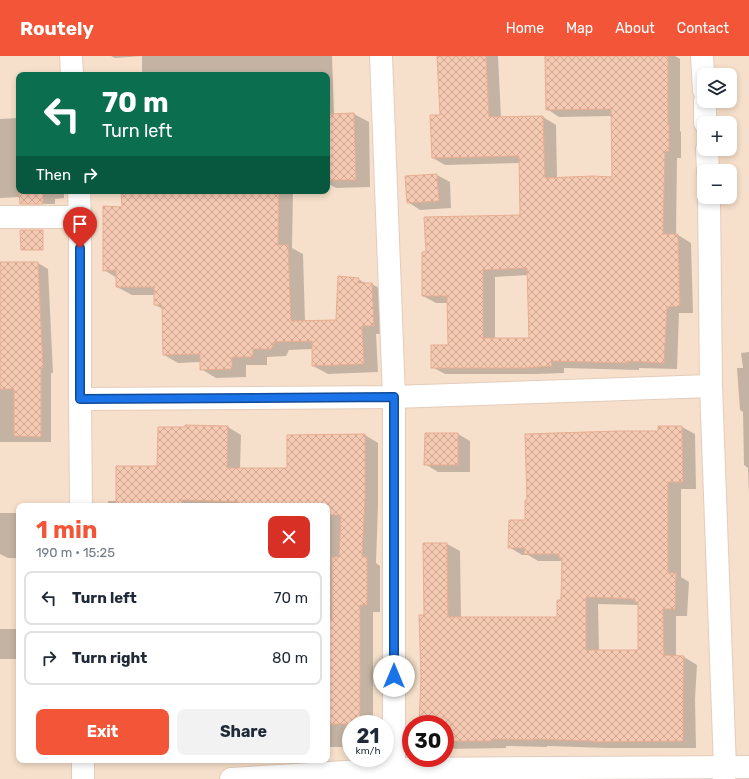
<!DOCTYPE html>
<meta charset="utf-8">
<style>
body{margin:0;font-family:Rubik,sans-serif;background:#f2f2f3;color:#1f2937;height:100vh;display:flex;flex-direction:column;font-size:15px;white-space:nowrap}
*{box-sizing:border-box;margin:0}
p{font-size:13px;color:#747a83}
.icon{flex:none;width:22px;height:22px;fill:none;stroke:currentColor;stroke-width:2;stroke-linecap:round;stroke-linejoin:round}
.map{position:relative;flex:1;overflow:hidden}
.drawer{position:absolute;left:16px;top:447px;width:314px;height:260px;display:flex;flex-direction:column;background:#fff;border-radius:8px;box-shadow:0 2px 6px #0003}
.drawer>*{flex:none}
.banner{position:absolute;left:16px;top:16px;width:314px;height:122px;border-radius:8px;box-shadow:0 2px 6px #0003;background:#0b6e4f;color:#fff;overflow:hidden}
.tools{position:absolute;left:697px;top:12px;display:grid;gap:8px}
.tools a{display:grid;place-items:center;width:40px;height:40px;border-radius:8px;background:#fff;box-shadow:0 2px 6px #0003;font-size:20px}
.speed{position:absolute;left:342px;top:659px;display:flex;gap:8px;font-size:20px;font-weight:700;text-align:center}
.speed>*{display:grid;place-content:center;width:52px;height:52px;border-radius:50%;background:#fff;box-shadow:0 2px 6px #0003;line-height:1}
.speed small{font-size:10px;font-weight:400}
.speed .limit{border:6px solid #d22;background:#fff;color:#111}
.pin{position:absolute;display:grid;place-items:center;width:34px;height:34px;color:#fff;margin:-41px -17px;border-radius:50% 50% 50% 0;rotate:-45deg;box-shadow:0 0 4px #0007}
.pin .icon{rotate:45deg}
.me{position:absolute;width:44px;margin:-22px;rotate:0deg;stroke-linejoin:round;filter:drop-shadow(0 0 3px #0008)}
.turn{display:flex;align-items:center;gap:14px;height:84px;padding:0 20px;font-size:18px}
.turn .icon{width:52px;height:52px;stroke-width:2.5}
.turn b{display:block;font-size:28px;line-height:34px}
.then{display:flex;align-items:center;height:38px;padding:0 20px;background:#0003;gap:8px;font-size:15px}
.round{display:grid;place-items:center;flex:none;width:42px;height:42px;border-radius:8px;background:#f2f2f3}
.headline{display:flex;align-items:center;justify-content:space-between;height:68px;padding:0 20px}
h1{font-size:24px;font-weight:700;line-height:30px;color:#f25537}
.action{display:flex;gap:8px;margin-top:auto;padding:8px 20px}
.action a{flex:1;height:46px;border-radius:8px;background:#f25537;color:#fff;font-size:16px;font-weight:700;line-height:46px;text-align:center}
.action a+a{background:#f2f2f3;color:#1f2937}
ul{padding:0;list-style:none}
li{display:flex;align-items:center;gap:12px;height:54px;margin:0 8px 6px;padding:0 12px;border:2px solid #e0e1e3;border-radius:8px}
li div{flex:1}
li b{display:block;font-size:15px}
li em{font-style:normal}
header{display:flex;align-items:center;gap:24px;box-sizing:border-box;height:56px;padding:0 20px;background:#f25537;color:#fff}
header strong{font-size:19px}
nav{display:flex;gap:22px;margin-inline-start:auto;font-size:14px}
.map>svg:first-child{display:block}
.residential{fill:#f6e0cb;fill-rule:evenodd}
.shadow{fill:#0003;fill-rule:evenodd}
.building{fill:url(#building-cross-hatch);stroke:#e9ad92;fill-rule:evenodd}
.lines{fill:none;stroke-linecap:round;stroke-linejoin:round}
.street-casing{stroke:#e4ccbc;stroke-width:24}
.street{stroke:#fff;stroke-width:22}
.route-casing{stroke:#114b97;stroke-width:10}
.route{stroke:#1a73e8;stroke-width:7}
</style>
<header>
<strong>Routely</strong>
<nav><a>Home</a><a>Map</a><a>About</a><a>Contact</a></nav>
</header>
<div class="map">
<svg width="749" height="723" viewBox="0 0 749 723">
<defs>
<pattern id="building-cross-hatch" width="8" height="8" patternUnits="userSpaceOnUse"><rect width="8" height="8" fill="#f5c9b2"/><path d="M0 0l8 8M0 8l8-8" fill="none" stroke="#cba692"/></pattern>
</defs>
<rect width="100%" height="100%" fill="#feefdd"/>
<path class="residential" d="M0,0h749v723h-749zM19,19h308v116h-308zM704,19h26v26h-26zM704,67h26v26h-26zM704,115h26v26h-26zM19,450h308v254h-308zM351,668h34v34h-34zM411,668h34v34h-34z"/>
<g class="shadow">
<polygon points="111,0 332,0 334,59 354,58 369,66 370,131 336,132 327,127 327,19 142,19 142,0 115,2"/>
<path d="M438,0h60l3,62 42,-1 13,8 1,53h56l-1,-62 -53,1 -12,-8 -1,-53h129l5,3v72l1,1v26h-4l-1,77h2l13,8 2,70h-14l-2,56 -38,-1v2l-75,-2v5l-28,1h-91l-13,-7 17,-21 -1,-43h-12l-13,-7 4,-43 94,-37 -1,-53 -75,2 -12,-7 8,-42zM528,219l3,64h-36v-62z"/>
<polygon points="19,62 19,135 64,135 64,142 55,143 55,148 32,148 21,141 0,142 0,63"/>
<polygon points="437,119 450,126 451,152 420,154 408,146 406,121"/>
<polygon points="122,135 293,136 292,192 303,198 305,266 337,265 358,223 367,228 372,228 386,236 388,278 376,278 378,316 328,318 313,310 313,293 289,294 286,300 267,301 267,309 246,309 246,321 216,322 201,313 201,306 178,307 164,299 163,253 155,249 155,239 132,239 117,231 117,222 104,214 123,152"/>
<polygon points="0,207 38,207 48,213 53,317 51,317 51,386 0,386"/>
<polygon points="749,296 749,439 748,412 744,409 743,356 740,354 737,312 743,312 741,297"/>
<polygon points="228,371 241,379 240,413 288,413 288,380 365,379 378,387 378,450 376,507 380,510 380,556 373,556 373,668 351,668 351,691 327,691 327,450 108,450 108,445 117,445 158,411"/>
<path d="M659,371h23l13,7 1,55h-15v88l8,5 -2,34h-11v41h8l13,8 -2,34 1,49h-90l-59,-2v1l-41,-1v2l-61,1v-25h-25l5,-108 22,-72 13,7 1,67h97l4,-17 1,-40h-25l-10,-6h-6l-13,-8 17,-26 133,-89zM598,548l41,1v46h-40z"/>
<polygon points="458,378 470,385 470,416 438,416 425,408"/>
<polygon points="0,457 19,457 19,502 8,502 0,498"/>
<polygon points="0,573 17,573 19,574 19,603 0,603"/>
</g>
<g class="building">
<path d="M437,0h49l3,61 54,-1 2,62 48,-2 19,1 -1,-68 -65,1 -1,-54h123v68h1v27l-4,1 -2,82h15l2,72 -13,1 -3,56 -37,-2v2l-76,-2 1,5 -29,2h-92v-23h17l-1,-49h-25v-44h4l-2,-35 96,-2 -1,-59 -87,2 -2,-43h10zM527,212l2,70h-46v-68z"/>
<polygon points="354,57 356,124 327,124 327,58"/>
<polygon points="437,118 439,145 407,147 405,120"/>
<polygon points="19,135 43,135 43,148 20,148"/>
<polygon points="121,135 279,135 278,189 288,189 291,265 336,264 338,220 359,222 358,227 372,227 374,270 362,270 364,308 312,310 312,285 275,286 271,293 253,293 253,301 232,301 232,313 200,314 200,298 163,299 162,249 154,249 154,231 116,231 116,214 103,215 103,150 122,151"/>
<polygon points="20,174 43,174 43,194 21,194"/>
<polygon points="0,206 38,206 43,312 41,312 41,381 14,380 14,333 0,333"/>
<polygon points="185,369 228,370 227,412 287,412 287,379 365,378 365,442 362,501 367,501 367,549 360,549 360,668 327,668 327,564 332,563 332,501 339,501 341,459 327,459 327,450 239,450 239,446 182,444 182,450 116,450 116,410 157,410 158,371 185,371"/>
<path d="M658,370h24l1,56h-15v91h8l-1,36h-12l1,46 20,1 -1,35v50l-90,1v-1l-59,-2v1l-40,-1 -1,2h-48v-17h-26l2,-47 -2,-62h5l-1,-72h24l1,74h109v-17h4l1,-42h-3v-4h-35l1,-6h-17l1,-28h16v-20h2l-2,-66 94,-3h39zM586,541l49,2v3h3v48h-52z"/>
<polygon points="425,377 458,377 458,409 424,409"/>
</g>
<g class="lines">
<defs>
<g id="street">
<polyline points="71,0 72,19"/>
<polyline points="381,0 394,341 394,723"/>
<polyline points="702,0 704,34"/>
<polyline points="705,45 705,67"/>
<polyline points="707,93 708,115"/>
<polyline points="79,135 80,161 80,343 81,450"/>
<polyline points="709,141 711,330 725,712 724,723"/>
<polyline points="0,161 80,161"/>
<polyline points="80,343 394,341 711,330"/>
<polyline points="83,704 83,723"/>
<polyline points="231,723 394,713 749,711"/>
</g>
</defs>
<use href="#street" class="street-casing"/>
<use href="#street" class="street"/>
</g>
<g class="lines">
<defs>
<polyline id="route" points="80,192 80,343 394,341 394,620"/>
</defs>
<use href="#route" class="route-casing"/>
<use href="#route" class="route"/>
</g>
</svg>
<div class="tools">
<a><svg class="icon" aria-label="layers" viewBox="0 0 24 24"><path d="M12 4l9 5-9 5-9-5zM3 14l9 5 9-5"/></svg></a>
<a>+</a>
<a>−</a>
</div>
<div class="speed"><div>21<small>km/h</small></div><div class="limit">30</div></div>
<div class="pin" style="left:80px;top:192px;background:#d93025"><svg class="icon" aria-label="arrive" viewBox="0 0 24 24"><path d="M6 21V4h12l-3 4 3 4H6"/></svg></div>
<svg class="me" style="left:394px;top:620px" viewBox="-20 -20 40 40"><circle r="19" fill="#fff"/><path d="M0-13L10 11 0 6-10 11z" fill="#1a73e8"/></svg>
<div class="banner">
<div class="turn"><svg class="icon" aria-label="left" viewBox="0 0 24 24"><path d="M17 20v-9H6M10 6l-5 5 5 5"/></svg><div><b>70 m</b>Turn left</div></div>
<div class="then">Then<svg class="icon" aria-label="right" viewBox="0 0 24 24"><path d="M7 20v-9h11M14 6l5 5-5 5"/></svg></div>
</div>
<section class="drawer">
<div class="headline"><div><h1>1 min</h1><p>190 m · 15:25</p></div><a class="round" style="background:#d93025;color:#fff"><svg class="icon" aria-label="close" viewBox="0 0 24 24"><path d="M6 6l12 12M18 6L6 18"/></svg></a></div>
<ul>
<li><svg class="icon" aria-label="left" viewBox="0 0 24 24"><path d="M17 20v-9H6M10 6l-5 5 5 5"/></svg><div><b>Turn left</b></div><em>70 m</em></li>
<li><svg class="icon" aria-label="right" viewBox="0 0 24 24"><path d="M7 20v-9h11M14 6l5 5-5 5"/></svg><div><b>Turn right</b></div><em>80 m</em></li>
</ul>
<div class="action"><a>Exit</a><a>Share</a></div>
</section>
</div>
